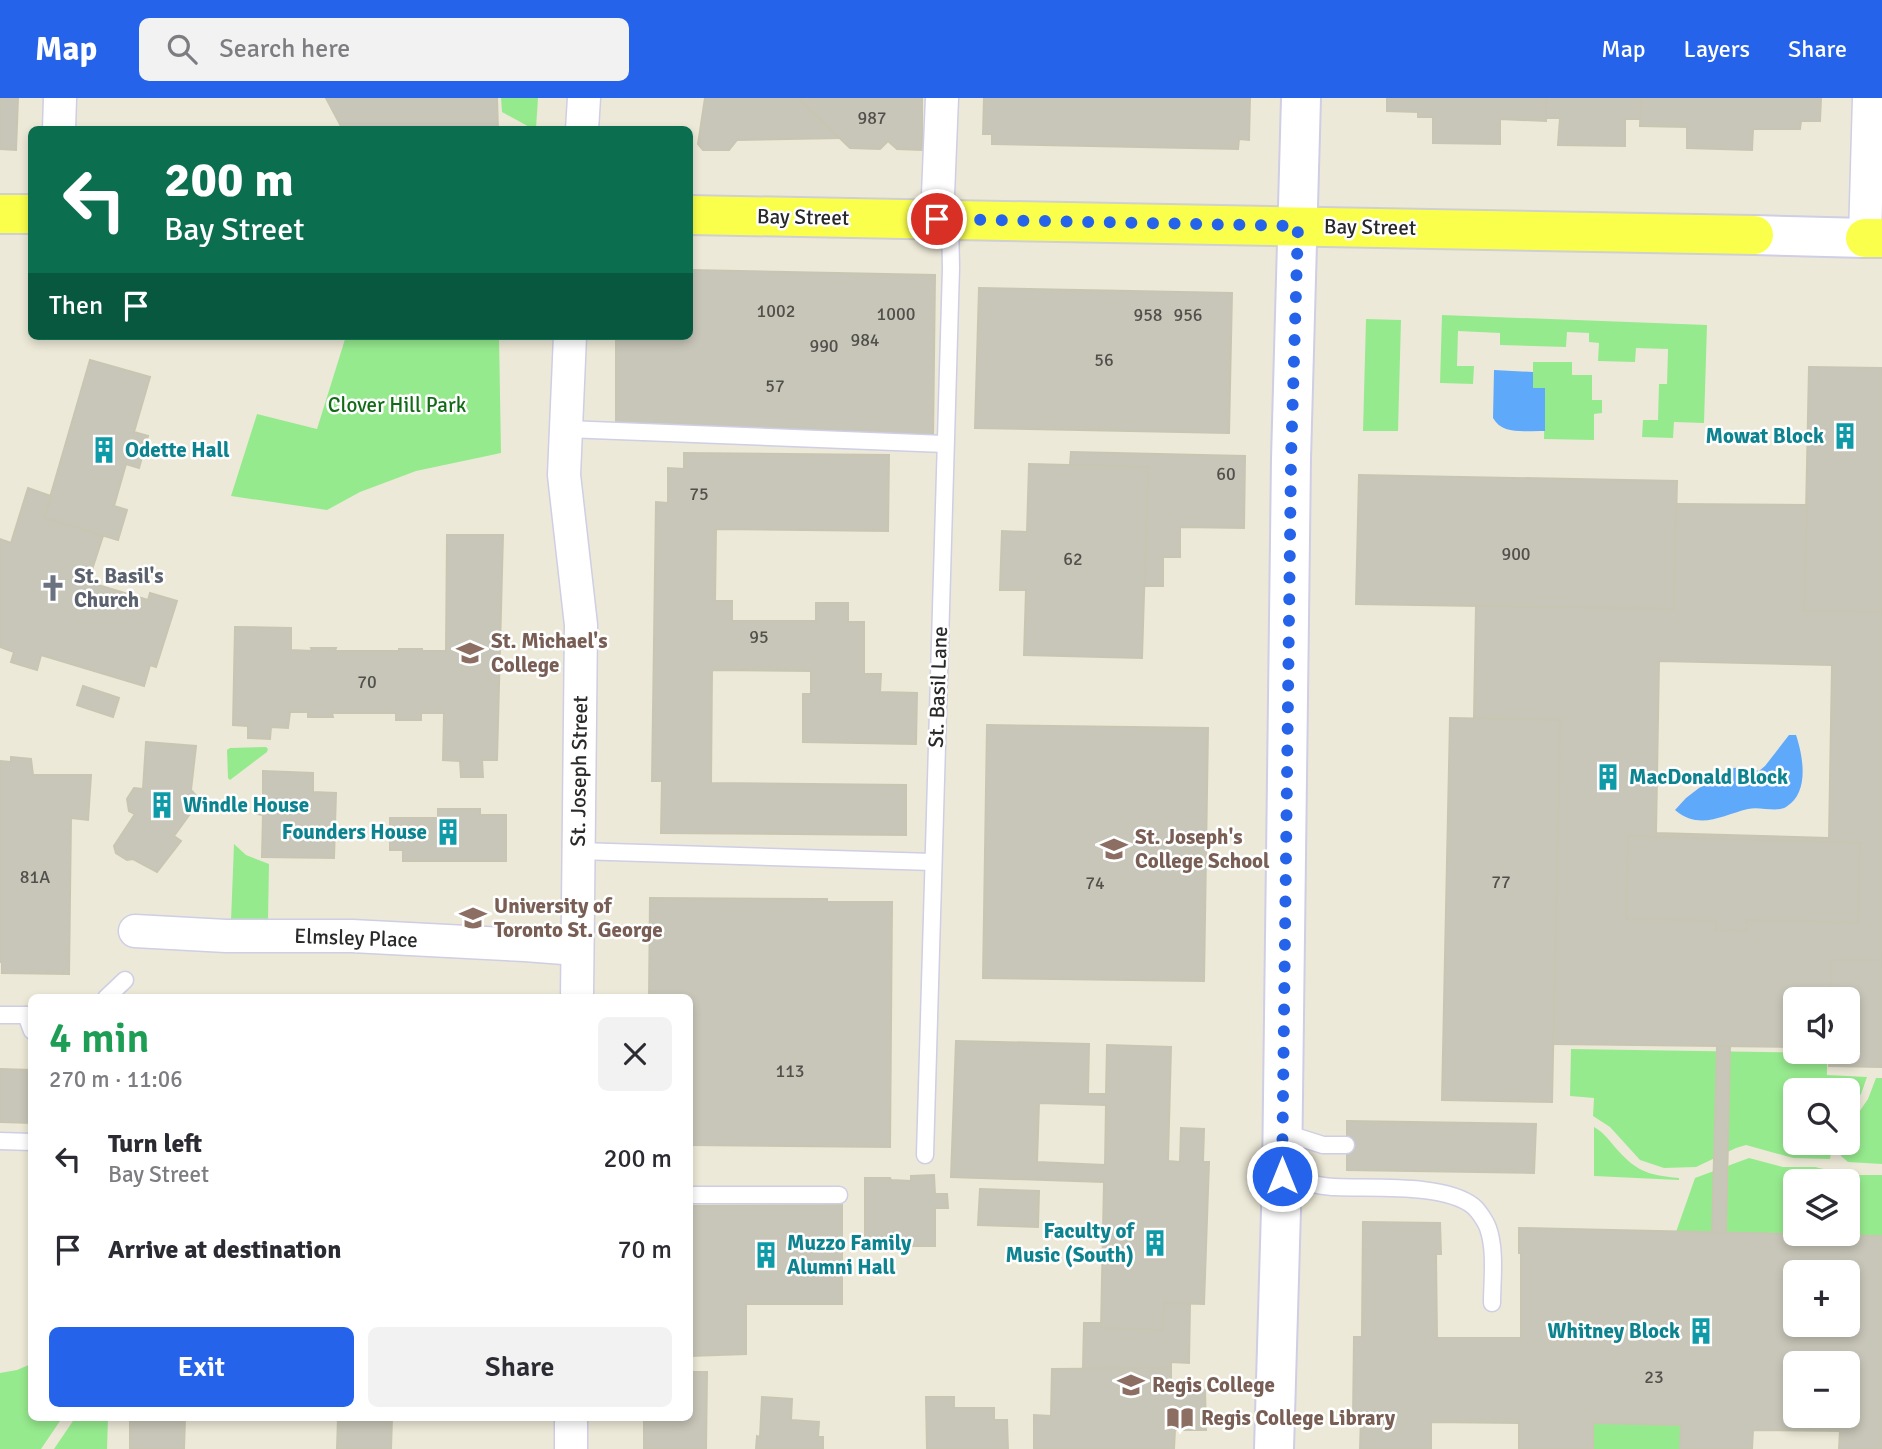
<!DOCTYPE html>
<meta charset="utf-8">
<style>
body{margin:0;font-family:Signika,sans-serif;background:#f2f2f3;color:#2b2b33;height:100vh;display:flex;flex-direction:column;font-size:26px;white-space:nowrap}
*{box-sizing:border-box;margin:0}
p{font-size:23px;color:#7c7c81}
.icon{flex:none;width:38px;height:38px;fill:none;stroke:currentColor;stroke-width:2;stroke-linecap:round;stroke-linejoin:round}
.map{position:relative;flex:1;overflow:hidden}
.panel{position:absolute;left:28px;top:896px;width:665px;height:427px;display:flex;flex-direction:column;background:#fff;border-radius:10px;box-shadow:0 4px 10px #0003}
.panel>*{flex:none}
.top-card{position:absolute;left:28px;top:28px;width:665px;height:214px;border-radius:10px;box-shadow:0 4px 10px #0003;background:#0b6e4f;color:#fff;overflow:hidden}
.controls{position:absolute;left:1783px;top:889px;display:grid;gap:14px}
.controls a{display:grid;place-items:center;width:77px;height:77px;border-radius:10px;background:#fff;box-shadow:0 4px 10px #0003;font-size:35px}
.pin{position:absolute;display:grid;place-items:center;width:60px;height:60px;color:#fff;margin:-30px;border:4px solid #fff;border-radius:50%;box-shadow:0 2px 7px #0007}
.me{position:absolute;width:77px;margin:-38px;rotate:0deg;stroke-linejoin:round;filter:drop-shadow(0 0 5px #0008)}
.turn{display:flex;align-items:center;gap:24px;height:147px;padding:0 21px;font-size:32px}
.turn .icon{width:91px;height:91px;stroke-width:2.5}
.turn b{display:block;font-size:49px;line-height:60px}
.then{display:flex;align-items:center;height:66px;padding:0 21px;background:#0003;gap:14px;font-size:26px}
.round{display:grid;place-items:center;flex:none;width:74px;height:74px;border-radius:10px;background:#f2f2f3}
.head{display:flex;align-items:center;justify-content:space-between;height:119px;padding:0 21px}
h1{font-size:42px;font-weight:600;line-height:52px;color:#1e9e55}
.primary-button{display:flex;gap:14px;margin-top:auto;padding:14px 21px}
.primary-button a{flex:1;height:80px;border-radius:10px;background:#2563eb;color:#fff;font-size:28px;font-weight:600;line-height:80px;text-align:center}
.primary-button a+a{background:#f2f2f3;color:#2b2b33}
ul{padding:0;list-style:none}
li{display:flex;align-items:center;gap:21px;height:91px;padding:0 21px}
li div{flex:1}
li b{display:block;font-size:26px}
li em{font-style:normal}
header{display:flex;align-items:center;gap:42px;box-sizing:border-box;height:98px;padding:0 35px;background:#2563eb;color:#fff}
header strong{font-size:33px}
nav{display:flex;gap:38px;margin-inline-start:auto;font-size:24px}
.search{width:490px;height:63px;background:#f2f2f3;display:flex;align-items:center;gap:18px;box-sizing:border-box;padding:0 24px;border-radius:10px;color:#7c7c81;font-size:26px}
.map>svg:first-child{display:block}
.green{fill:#96ea8e;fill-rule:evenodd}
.water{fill:#5fa9fb}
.building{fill:#c8c6b8;stroke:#c8c6b2;stroke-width:2;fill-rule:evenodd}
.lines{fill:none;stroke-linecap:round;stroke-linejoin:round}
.lane-casing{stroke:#cfcee4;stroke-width:19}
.street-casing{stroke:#cfcee4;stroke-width:35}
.secondary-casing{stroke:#cfcee4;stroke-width:42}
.primary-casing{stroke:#d0d0d0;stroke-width:42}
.lane{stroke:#fff;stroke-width:16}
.street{stroke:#fff;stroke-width:32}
.secondary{stroke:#fff;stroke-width:38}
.primary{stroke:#faff4b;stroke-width:38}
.route{stroke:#2563eb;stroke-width:12;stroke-dasharray:0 21.6}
.labels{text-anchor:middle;stroke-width:5;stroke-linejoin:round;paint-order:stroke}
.number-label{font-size:18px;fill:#51504d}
.street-label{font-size:21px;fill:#292929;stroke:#fff}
.park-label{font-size:21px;fill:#126c17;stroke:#fff}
.culture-label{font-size:21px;font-weight:bold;fill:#0d838f;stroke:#fff;text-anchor:end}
.worship-label{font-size:21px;font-weight:bold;fill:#5b616d;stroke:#fff;text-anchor:start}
.education-label{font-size:21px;font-weight:bold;fill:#785e54;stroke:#fff;text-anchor:start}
</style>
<header>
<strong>Map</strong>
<div class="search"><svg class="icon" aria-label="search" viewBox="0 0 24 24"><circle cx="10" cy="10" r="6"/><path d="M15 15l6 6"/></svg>Search here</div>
<nav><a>Map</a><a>Layers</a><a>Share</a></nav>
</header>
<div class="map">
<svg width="1882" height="1351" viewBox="0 0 1882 1351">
<rect width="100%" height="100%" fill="#ede9d8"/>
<g class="green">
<polygon points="501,0 538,0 536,31 533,31 502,14"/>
<polygon points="1442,217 1707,227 1704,325 1674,324 1673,340 1642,339 1643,322 1658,322 1659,286 1667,286 1668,251 1636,250 1635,264 1598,263 1599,245 1589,244 1589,235 1567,234 1566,249 1500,247 1500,235 1458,233 1457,268 1474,268 1473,286 1440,285"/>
<polygon points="1366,221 1401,222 1398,333 1363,333"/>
<polygon points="346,238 499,238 501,355 416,373 360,394 327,412 231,398 257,316 317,331"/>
<polygon points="1533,264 1572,264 1572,277 1592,277 1592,302 1602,302 1602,315 1594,316 1594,342 1544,341 1545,291 1533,290"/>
<polygon points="266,649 268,651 267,654 230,682 228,680 227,652 230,650"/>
<polygon points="234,746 246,757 269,766 268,823 231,823"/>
<polygon points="1571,951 1827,955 1827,977 1867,979 1861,996 1848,1015 1848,992 1796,992 1796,1045 1833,1045 1830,1061 1793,1060 1746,1047 1736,1050 1696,1069 1664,1070 1640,1062 1610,1029 1593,1018 1594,1000 1570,998"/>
<polygon points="1876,980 1882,980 1882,1066 1848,1064 1841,1058 1840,1045 1848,1045 1848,1030 1868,1001"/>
<path d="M1594,1029c9,5 13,11 20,19 22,25 32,29 65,32v2l-85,-4z"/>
<path d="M1749,1060l34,9h32l34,8h33v61l-206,-4 19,-54zM1796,1083h52v53h-52z"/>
<polygon points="31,1266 32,1320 62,1320 41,1351 0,1351 0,1275 17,1272"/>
<polygon points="75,1320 108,1320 107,1351 54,1351"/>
<polygon points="1593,1325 1681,1327 1680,1351 1593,1351"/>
</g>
<g class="water">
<path d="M1494,272l39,2v16h12v43c-18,-1 -42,5 -52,-13z"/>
<path d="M1789,637h7c7,21 14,58 -10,72 -10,6 -26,-1 -38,2 -26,6 -48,22 -73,1l11,-12 13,-10 35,-20 9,-1 16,4 6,-5z"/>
</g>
<g class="building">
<polygon points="0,0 18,0 16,52 0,51"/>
<polygon points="326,0 497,0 498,32 343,32"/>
<polygon points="705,0 798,0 839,40 737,42 729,52 703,52 698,46"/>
<polygon points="798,0 922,0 922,52 897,51 888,43 880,51 850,50"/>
<polygon points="984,0 1250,0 1249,42 1239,41 1238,51 992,46 992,36 983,36"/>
<polygon points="1387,0 1546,0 1546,23 1500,21 1500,46 1433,45 1433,19 1418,19 1418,14 1387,13"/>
<polygon points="1546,0 1641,0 1641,21 1625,21 1625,48 1558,47 1560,20 1546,20"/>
<polygon points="1641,0 1821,0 1820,23 1801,23 1800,31 1753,31 1752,52 1687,50 1687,29 1640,28"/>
<polygon points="690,172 935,177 933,343 616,339 616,238 690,238"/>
<polygon points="979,190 1232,195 1229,335 975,330"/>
<polygon points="90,262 150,279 134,334 148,338 139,370 126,366 114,408 127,412 118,442 44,420"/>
<polygon points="1809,269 1882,270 1882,514 1804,513"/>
<polygon points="1071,354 1245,358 1244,430 1180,429 1180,459 1163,459 1163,488 1145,488 1148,369 1070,367"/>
<polygon points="684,355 889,357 888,433 716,431 715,503 732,503 732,523 816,523 816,505 848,505 848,524 864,524 864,576 881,576 880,594 917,595 916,646 803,644 803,596 811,596 811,573 712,572 711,685 906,687 906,737 661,735 662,683 652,683 656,404 668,405 668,370 684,371"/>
<polygon points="1029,366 1148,369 1142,560 1024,557 1026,492 1000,492 1002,433 1027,434"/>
<polygon points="1359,377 1677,383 1674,511 1356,506"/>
<polygon points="28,390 51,398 44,420 103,438 88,484 148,502 150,495 177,503 156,569 150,567 144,588 41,557 37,572 11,564 14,554 0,549 0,441 11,445"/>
<path d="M1676,406l131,1 -3,106 78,1v348h-51v39h-35v48l-243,-3 7,-324 -86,-2 2,-112 198,3zM1659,563l173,4 -3,173 -173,-5z"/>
<polygon points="447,437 503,437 497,662 482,662 483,679 461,679 460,663 443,662 444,615 421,615 421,622 396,622 396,615 332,615 333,619 308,619 308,614 290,614 288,630 271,629 270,641 248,640 248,628 233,627 235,529 291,530 291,552 312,553 311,550 336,550 335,553 399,553 399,551 422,551 422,553 446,553"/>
<polygon points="83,588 119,600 113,619 77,607"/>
<polygon points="1450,620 1560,622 1552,1004 1442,1002"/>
<polygon points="987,627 1208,630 1204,883 983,880"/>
<polygon points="146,644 196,648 191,692 200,702 174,738 181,743 157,774 133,761 127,762 116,755 114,748 135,716 129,713 127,701 134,690 143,691"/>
<polygon points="11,659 31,661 33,677 91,677 88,722 71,720 69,876 2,875 2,864 0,864 0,663 11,664"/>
<polygon points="263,673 313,675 313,694 336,695 334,760 262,759 263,717 257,716 257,705 263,705"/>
<polygon points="438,711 480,711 480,717 506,717 506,763 403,763 403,752 390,752 390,720 438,720"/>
<polygon points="1628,738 1860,745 1858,825 1747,822 1746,833 1716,832 1716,823 1626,820"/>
<polygon points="650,800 820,801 827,801 827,804 892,804 890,1049 690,1047 690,900 649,900"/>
<polygon points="1831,862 1882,862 1882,969 1829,968 1830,954 1848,954 1848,901 1831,901"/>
<path d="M956,943l133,3 -1,50h18l1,-49 64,2 -3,114 12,1 1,-34 23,1 -1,33h6l-5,142 -40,-1 -1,27 -62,-2 3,-146 -153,-5zM1039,1005l67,2 -1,60 -68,-3z"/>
<polygon points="1717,948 1730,948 1726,1135 1712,1135"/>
<polygon points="0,971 32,972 32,1025 0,1024"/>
<polygon points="1347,1023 1536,1026 1534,1075 1347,1072"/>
<polygon points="934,1077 935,1096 947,1096 948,1110 935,1110 935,1148 865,1148 865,1080 890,1080 891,1082 911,1083 911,1078"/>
<polygon points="980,1091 1039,1093 1038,1129 978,1127"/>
<polygon points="842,1107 842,1206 746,1206 746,1256 690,1258 690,1108"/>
<path d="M1363,1124l77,1 1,31h-5l1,84h84v-85h-2v-25l363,8v213h-43l1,-18 -87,-1 -1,19h-72l1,-24 -88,-2v26h-74v-26l-88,-1v27h-71l1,-31h-8l1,-81h8zM1796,1174h52v53h-52zM1796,1265h52v53h-52z"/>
<polygon points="1164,1205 1190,1206 1189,1265 1171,1264 1171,1270 1083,1270 1084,1225 1101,1225 1101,1230 1163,1232"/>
<polygon points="1171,1270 1171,1292 1205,1292 1206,1332 1175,1332 1174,1351 1034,1351 1034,1317 1051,1318 1052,1271"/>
<polygon points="690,1274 707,1274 706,1351 644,1351 644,1320 690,1320"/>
<polygon points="762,1299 792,1301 791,1322 819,1324 818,1339 823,1339 823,1351 756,1351 757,1338 760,1339"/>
<polygon points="926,1299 954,1299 954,1310 994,1310 994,1322 1007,1322 1008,1351 927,1351"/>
<polygon points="130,1320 185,1320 184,1351 130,1351"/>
<polygon points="338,1320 392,1320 391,1351 337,1351"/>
<rect x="412" y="1320" width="92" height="1"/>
</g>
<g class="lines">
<defs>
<g id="lane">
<polyline points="566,331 945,346"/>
<polyline points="578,753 933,764"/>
<polyline points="106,900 125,882"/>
<polyline points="0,917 26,917"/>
<polyline points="32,917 26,917 32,933"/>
<polyline points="1282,1034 1323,1047 1346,1047"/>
<polyline points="0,1043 32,1044"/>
<polyline points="925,1057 951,170 950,121"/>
<path d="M1282,1078c17,4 36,11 53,11 36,2 109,-4 138,19 5,4 13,16 15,22 8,22 4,53 4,75"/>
<polyline points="690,1097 839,1097"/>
</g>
<g id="street">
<polyline points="59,32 60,0"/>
<polyline points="582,32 584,0"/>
<polyline points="937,121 942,0"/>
<polyline points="1865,140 1869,0"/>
<polyline points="570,238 564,377 581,527 577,900"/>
<polyline points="135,833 226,838 352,838 525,847 577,851"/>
<polyline points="571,1351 571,1320"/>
</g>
<g id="secondary">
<polyline points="1754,137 1865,140"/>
<polyline points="1274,1351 1282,1078 1291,361 1301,0"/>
</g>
<g id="primary">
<polyline points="0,116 32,116"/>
<polyline points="690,117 1754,137"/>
<polyline points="1865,140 1882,140"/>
</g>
</defs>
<use href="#lane" class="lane-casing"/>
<use href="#street" class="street-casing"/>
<use href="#secondary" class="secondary-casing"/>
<use href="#primary" class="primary-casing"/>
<use href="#lane" class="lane"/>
<use href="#street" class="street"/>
<use href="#secondary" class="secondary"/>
<use href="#primary" class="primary"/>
</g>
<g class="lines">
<polyline class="route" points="937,121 1298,128 1291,361 1282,1078"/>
</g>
<defs>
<symbol id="building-bare" viewBox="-9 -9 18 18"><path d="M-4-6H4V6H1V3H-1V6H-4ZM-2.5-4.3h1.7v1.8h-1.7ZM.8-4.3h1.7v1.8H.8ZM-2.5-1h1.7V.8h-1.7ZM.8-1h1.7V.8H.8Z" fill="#0f9aa8" stroke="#fff" stroke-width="2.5" paint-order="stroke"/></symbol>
<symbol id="church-bare" viewBox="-9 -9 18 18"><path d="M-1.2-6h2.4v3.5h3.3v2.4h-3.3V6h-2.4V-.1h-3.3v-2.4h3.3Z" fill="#6b7280" stroke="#fff" stroke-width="2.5" paint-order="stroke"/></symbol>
<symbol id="university-bare" viewBox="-9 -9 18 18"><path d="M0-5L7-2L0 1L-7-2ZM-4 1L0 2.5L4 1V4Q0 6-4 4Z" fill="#8d6e63" stroke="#fff" stroke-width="2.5" paint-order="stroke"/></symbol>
<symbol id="school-bare" viewBox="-9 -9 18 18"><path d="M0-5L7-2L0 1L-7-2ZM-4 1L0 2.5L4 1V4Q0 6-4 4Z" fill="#8d6e63" stroke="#fff" stroke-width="2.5" paint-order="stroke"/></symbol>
<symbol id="library-bare" viewBox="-9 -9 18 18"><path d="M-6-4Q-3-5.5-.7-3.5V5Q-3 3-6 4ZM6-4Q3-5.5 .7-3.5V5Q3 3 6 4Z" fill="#8d6e63" stroke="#fff" stroke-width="2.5" paint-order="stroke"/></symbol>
</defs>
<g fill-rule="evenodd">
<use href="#building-bare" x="1826" y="319" width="38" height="38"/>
<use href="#building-bare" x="85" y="333" width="38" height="38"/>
<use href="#church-bare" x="34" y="471" width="38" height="38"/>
<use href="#university-bare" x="451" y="536" width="38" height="38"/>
<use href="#building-bare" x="1589" y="660" width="38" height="38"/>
<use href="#building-bare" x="143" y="688" width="38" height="38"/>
<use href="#building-bare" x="429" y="715" width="38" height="38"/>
<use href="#school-bare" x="1095" y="732" width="38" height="38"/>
<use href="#university-bare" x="454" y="801" width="38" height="38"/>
<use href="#building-bare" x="1136" y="1126" width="38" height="38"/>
<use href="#building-bare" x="747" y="1138" width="38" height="38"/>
<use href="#building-bare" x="1682" y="1214" width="38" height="38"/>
<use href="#university-bare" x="1112" y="1268" width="38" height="38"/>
<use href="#library-bare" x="1161" y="1301" width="38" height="38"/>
</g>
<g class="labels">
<g class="number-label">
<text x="872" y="26">987</text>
<text x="776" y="219">1002</text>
<text x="896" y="222">1000</text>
<text x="1148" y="223">958</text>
<text x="1188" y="223">956</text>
<text x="865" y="248">984</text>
<text x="824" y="254">990</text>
<text x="1104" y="268">56</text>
<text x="775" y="294">57</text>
<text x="1226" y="382">60</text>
<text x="699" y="402">75</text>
<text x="1516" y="462">900</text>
<text x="1073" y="467">62</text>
<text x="759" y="545">95</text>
<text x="367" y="590">70</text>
<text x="35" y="785">81A</text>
<text x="1501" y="790">77</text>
<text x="1095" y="791">74</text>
<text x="790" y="979">113</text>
<text x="1654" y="1285">23</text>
</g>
<g class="street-label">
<text transform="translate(803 119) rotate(1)" y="7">Bay Street</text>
<text transform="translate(1370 129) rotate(1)" y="7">Bay Street</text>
<text transform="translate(938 589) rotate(-88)" y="7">St. Basil Lane</text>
<text transform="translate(579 673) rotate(-89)" y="7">St. Joseph Street</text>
<text transform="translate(356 840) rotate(2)" y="7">Elmsley Place</text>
</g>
<g class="park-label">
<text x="397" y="314">Clover Hill Park</text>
</g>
<g class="culture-label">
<text x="1824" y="345">Mowat Block</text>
<text x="125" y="359" text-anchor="start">Odette Hall</text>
<text x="1629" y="686" text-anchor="start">MacDonald Block</text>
<text x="183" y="714" text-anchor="start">Windle House</text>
<text x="427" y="741">Founders House</text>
<text x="1134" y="1140">Faculty of<tspan x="1134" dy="24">Music (South)</tspan></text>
<text x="787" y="1152" text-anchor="start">Muzzo Family<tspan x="787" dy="24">Alumni Hall</tspan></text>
<text x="1680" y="1240">Whitney Block</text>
</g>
<g class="worship-label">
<text x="74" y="485">St. Basil's<tspan x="74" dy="24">Church</tspan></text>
</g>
<g class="education-label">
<text x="491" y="550">St. Michael's<tspan x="491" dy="24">College</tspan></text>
<text x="1135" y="746">St. Joseph's<tspan x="1135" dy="24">College School</tspan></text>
<text x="494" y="815">University of<tspan x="494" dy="24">Toronto St. George</tspan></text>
<text x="1152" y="1294">Regis College</text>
<text x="1201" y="1327">Regis College Library</text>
</g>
</g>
</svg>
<div class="controls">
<a><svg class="icon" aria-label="sound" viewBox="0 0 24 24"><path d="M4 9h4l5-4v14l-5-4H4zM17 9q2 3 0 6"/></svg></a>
<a><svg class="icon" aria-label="search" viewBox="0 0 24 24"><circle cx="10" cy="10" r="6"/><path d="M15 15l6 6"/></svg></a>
<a><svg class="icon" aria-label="layers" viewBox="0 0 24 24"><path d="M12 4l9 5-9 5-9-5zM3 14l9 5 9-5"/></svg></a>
<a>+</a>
<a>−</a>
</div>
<div class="pin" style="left:937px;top:121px;background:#d93025"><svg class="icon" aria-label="arrive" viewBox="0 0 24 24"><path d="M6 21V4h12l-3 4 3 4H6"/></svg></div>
<svg class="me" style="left:1282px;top:1078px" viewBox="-20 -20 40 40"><circle r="17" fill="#2563eb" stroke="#fff" stroke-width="3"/><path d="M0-11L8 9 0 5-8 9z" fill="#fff"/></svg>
<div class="top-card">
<div class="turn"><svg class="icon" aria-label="left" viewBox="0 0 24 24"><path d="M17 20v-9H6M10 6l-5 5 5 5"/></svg><div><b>200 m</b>Bay Street</div></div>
<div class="then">Then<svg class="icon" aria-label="arrive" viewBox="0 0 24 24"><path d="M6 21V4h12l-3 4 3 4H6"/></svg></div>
</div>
<section class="panel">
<div class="head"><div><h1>4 min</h1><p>270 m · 11:06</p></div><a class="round"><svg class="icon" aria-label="close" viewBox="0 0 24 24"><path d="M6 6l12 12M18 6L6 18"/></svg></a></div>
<ul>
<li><svg class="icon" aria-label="left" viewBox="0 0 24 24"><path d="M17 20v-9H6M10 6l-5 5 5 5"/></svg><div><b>Turn left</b><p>Bay Street</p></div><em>200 m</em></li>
<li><svg class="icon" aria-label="arrive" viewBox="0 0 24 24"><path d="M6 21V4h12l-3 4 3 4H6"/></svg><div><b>Arrive at destination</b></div><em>70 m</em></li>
</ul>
<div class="primary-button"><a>Exit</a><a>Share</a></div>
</section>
</div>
